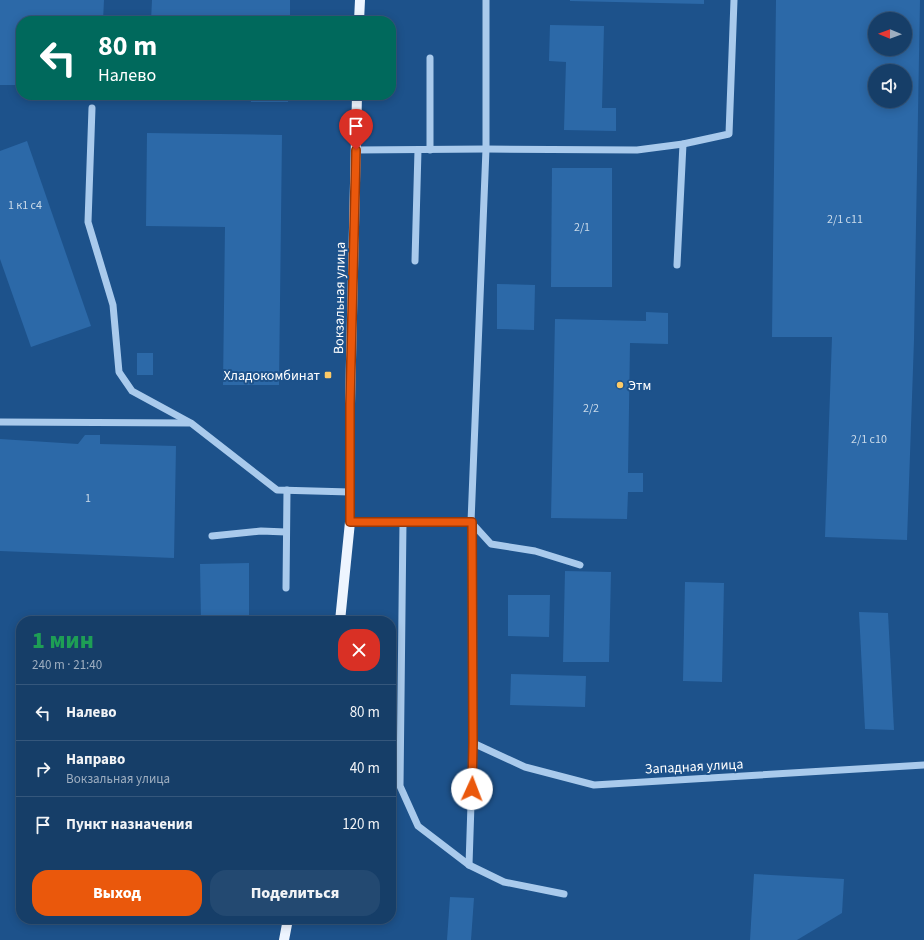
<!DOCTYPE html>
<html lang="ru">
<meta charset="utf-8">
<style>
body{margin:0;font-family:"Source Sans 3",sans-serif;background:#234971;color:#f1f3f6;height:100vh;display:flex;flex-direction:column;font-size:15px;white-space:nowrap}
*{box-sizing:border-box;margin:0}
p{font-size:13px;color:#9eaec0}
.icon{flex:none;width:22px;height:22px;fill:none;stroke:currentColor;stroke-width:2;stroke-linecap:round;stroke-linejoin:round}
.map{position:relative;flex:1;overflow:hidden}
.side{position:absolute;left:16px;top:616px;width:380px;height:308px;display:flex;flex-direction:column;background:#163e68;border-radius:16px;box-shadow:0 2px 10px #0003,0 0 0 1px #35577c}
.side>*{flex:none}
.banner{position:absolute;left:16px;top:16px;width:380px;height:84px;border-radius:16px;box-shadow:0 2px 10px #0003,0 0 0 1px #35577c;background:#00695c;color:#fff;overflow:hidden}
.needle{width:26px;rotate:271deg}
.fabs{position:absolute;left:868px;top:12px;display:grid;gap:8px}
.fabs a{display:grid;place-items:center;width:44px;height:44px;border-radius:50%;background:#163e68;box-shadow:0 2px 10px #0003,0 0 0 1px #35577c;font-size:20px}
.pin{position:absolute;display:grid;place-items:center;width:34px;height:34px;color:#fff;margin:-41px -17px;border-radius:50% 50% 50% 0;rotate:-45deg;box-shadow:0 0 4px #0007}
.pin .icon{rotate:45deg}
.me{position:absolute;width:44px;margin:-22px;rotate:2deg;stroke-linejoin:round;filter:drop-shadow(0 0 3px #0008)}
.turn{display:flex;align-items:center;gap:14px;height:84px;padding:0 16px;font-size:18px}
.turn .icon{width:52px;height:52px;stroke-width:2.5}
.turn b{display:block;font-size:28px;line-height:34px}
.round{display:grid;place-items:center;flex:none;width:42px;height:42px;border-radius:16px;background:#234971}
.head{display:flex;align-items:center;justify-content:space-between;height:68px;padding:0 16px}
h1{font-size:24px;font-weight:800;line-height:30px;color:#1e9e55}
.action{display:flex;gap:8px;margin-top:auto;padding:8px 16px}
.action a{flex:1;height:46px;border-radius:16px;background:#ea580c;color:#fff;font-size:16px;font-weight:800;line-height:46px;text-align:center}
.action a+a{background:#234971;color:#f1f3f6}
ul{padding:0;list-style:none}
li{display:flex;align-items:center;gap:12px;height:56px;padding:0 16px;border-top:1px solid #35577c}
li div{flex:1}
li b{display:block;font-size:15px}
li em{font-style:normal}
.map>svg:first-child{display:block}
.building{fill:#2c69a8;fill-rule:evenodd}
.lines{fill:none;stroke-linecap:round;stroke-linejoin:round}
.minor{stroke:#a9caec;stroke-width:7}
.major{stroke:#eef5ff;stroke-width:10}
.route-casing{stroke:#983908;stroke-width:10}
.route{stroke:#ea580c;stroke-width:7}
.poi-dot{fill:#fcca67;stroke:#1d528b;stroke-width:1.5}
.labels{text-anchor:middle;stroke-width:4;stroke-linejoin:round;paint-order:stroke}
.number-label{font-size:12px;fill:#cadae9}
.street-label{font-size:14px;fill:#fff;stroke:#1d528b}
.poi-label{font-size:14px;fill:#fff;stroke:#1d528b;text-anchor:end}
</style>
<div class="map">
<svg width="924" height="940" viewBox="0 0 924 940">
<rect width="100%" height="100%" fill="#1d528b"/>
<g class="building">
<polygon points="0,0 104,0 103,21 21,21 21,85 0,85"/>
<polygon points="152,0 290,0 290,21 151,21"/>
<polygon points="570,0 704,0 704,4 570,1"/>
<path d="M776,0h144l-6,340 -7,200 -82,-3 7,-200h-60zM875,19h30v30h-30zM875,71h30v30h-30z"/>
<polygon points="550,25 604,26 602,108 616,108 616,131 564,130 566,62 549,61"/>
<rect x="251" y="95" width="37" height="7"/>
<polygon points="147,133 282,135 279,385 223,385 225,227 146,226"/>
<polygon points="27,141 91,326 31,347 0,259 0,151"/>
<polygon points="552,168 612,168 612,287 551,287"/>
<polygon points="497,284 535,285 534,330 497,329"/>
<polygon points="646,312 668,313 668,344 630,343 628,473 643,473 643,492 628,492 627,519 551,518 555,319 646,321"/>
<rect x="137" y="353" width="16" height="22"/>
<polygon points="85,435 100,435 100,444 176,446 174,558 0,551 0,439 78,444"/>
<polygon points="249,563 249,621 201,621 200,564"/>
<polygon points="565,571 611,572 609,662 563,662"/>
<polygon points="685,582 724,583 722,682 683,681"/>
<polygon points="508,595 550,595 549,637 508,636"/>
<polygon points="859,612 888,613 894,730 865,729"/>
<polygon points="511,674 586,676 585,707 510,705"/>
<polygon points="754,874 844,879 842,913 797,940 750,940"/>
<polygon points="450,897 474,898 471,940 447,940"/>
</g>
<g class="lines">
<g class="minor">
<polyline points="92,108 88,222 113,305 119,372 132,391 189,422"/>
<polyline points="356,150 486,149 637,150 683,144 729,134 734,0"/>
<polyline points="430,150 430,58"/>
<polyline points="415,261 418,150"/>
<polyline points="677,265 683,144"/>
<polyline points="0,422 191,423 277,490 350,492"/>
<polyline points="350,522 471,522 491,544 535,551 580,565"/>
<polyline points="403,522 400,786 418,826 469,865 504,882 564,894"/>
<polyline points="212,536 261,531 286,532"/>
<polyline points="286,588 287,490"/>
<polyline points="473,743 525,767 594,785 924,765"/>
<polyline points="469,865 473,743 471,522 486,149 486,0"/>
</g>
<g class="major">
<polyline points="359,21 360,0"/>
<polyline points="340,621 350,522 350,404 357,95"/>
<polyline points="284,940 288,919"/>
</g>
</g>
<g class="lines">
<defs>
<polyline id="route" points="356,150 350,404 350,522 472,522 473,743 472,789"/>
</defs>
<use href="#route" class="route-casing"/>
<use href="#route" class="route"/>
</g>
<g class="poi-dot">
<rect x="324" y="371" width="8" height="8" rx="2"/>
<circle cx="620" cy="385" r="4"/>
</g>
<g class="labels">
<g class="number-label">
<text x="25" y="209">1 к1 с4</text>
<text x="845" y="223">2/1 с11</text>
<text x="582" y="231">2/1</text>
<text x="591" y="412">2/2</text>
<text x="869" y="443">2/1 с10</text>
<text x="88" y="502">1</text>
</g>
<g class="street-label">
<text transform="translate(339 298) rotate(-89)" y="5">Вокзальная улица</text>
<text transform="translate(694 766) rotate(-3)" y="5">Западная улица</text>
</g>
<g class="poi-label">
<text x="320" y="380">Хладокомбинат</text>
<text x="628" y="390" text-anchor="start">Этм</text>
</g>
</g>
</svg>
<div class="fabs">
<a><svg class="needle" viewBox="-14 -14 28 28"><path d="M0-13l5 13h-10z" fill="#e53935"/><path d="M0 13l5-13h-10z" fill="#9eaec0"/></svg></a>
<a><svg class="icon" aria-label="sound" viewBox="0 0 24 24"><path d="M4 9h4l5-4v14l-5-4H4zM17 9q2 3 0 6"/></svg></a>
</div>
<div class="pin" style="left:356px;top:150px;background:#d93025"><svg class="icon" aria-label="arrive" viewBox="0 0 24 24"><path d="M6 21V4h12l-3 4 3 4H6"/></svg></div>
<svg class="me" style="left:472px;top:789px" viewBox="-20 -20 40 40"><circle r="19" fill="#fff"/><path d="M0-13L10 11 0 6-10 11z" fill="#ea580c"/></svg>
<div class="banner">
<div class="turn"><svg class="icon" aria-label="left" viewBox="0 0 24 24"><path d="M17 20v-9H6M10 6l-5 5 5 5"/></svg><div><b>80 m</b>Налево</div></div>
</div>
<section class="side">
<div class="head"><div><h1>1 мин</h1><p>240 m · 21:40</p></div><a class="round" style="background:#d93025;color:#fff"><svg class="icon" aria-label="close" viewBox="0 0 24 24"><path d="M6 6l12 12M18 6L6 18"/></svg></a></div>
<ul>
<li><svg class="icon" aria-label="left" viewBox="0 0 24 24"><path d="M17 20v-9H6M10 6l-5 5 5 5"/></svg><div><b>Налево</b></div><em>80 m</em></li>
<li><svg class="icon" aria-label="right" viewBox="0 0 24 24"><path d="M7 20v-9h11M14 6l5 5-5 5"/></svg><div><b>Направо</b><p>Вокзальная улица</p></div><em>40 m</em></li>
<li><svg class="icon" aria-label="arrive" viewBox="0 0 24 24"><path d="M6 21V4h12l-3 4 3 4H6"/></svg><div><b>Пункт назначения</b></div><em>120 m</em></li>
</ul>
<div class="action"><a>Выход</a><a>Поделиться</a></div>
</section>
</div>
